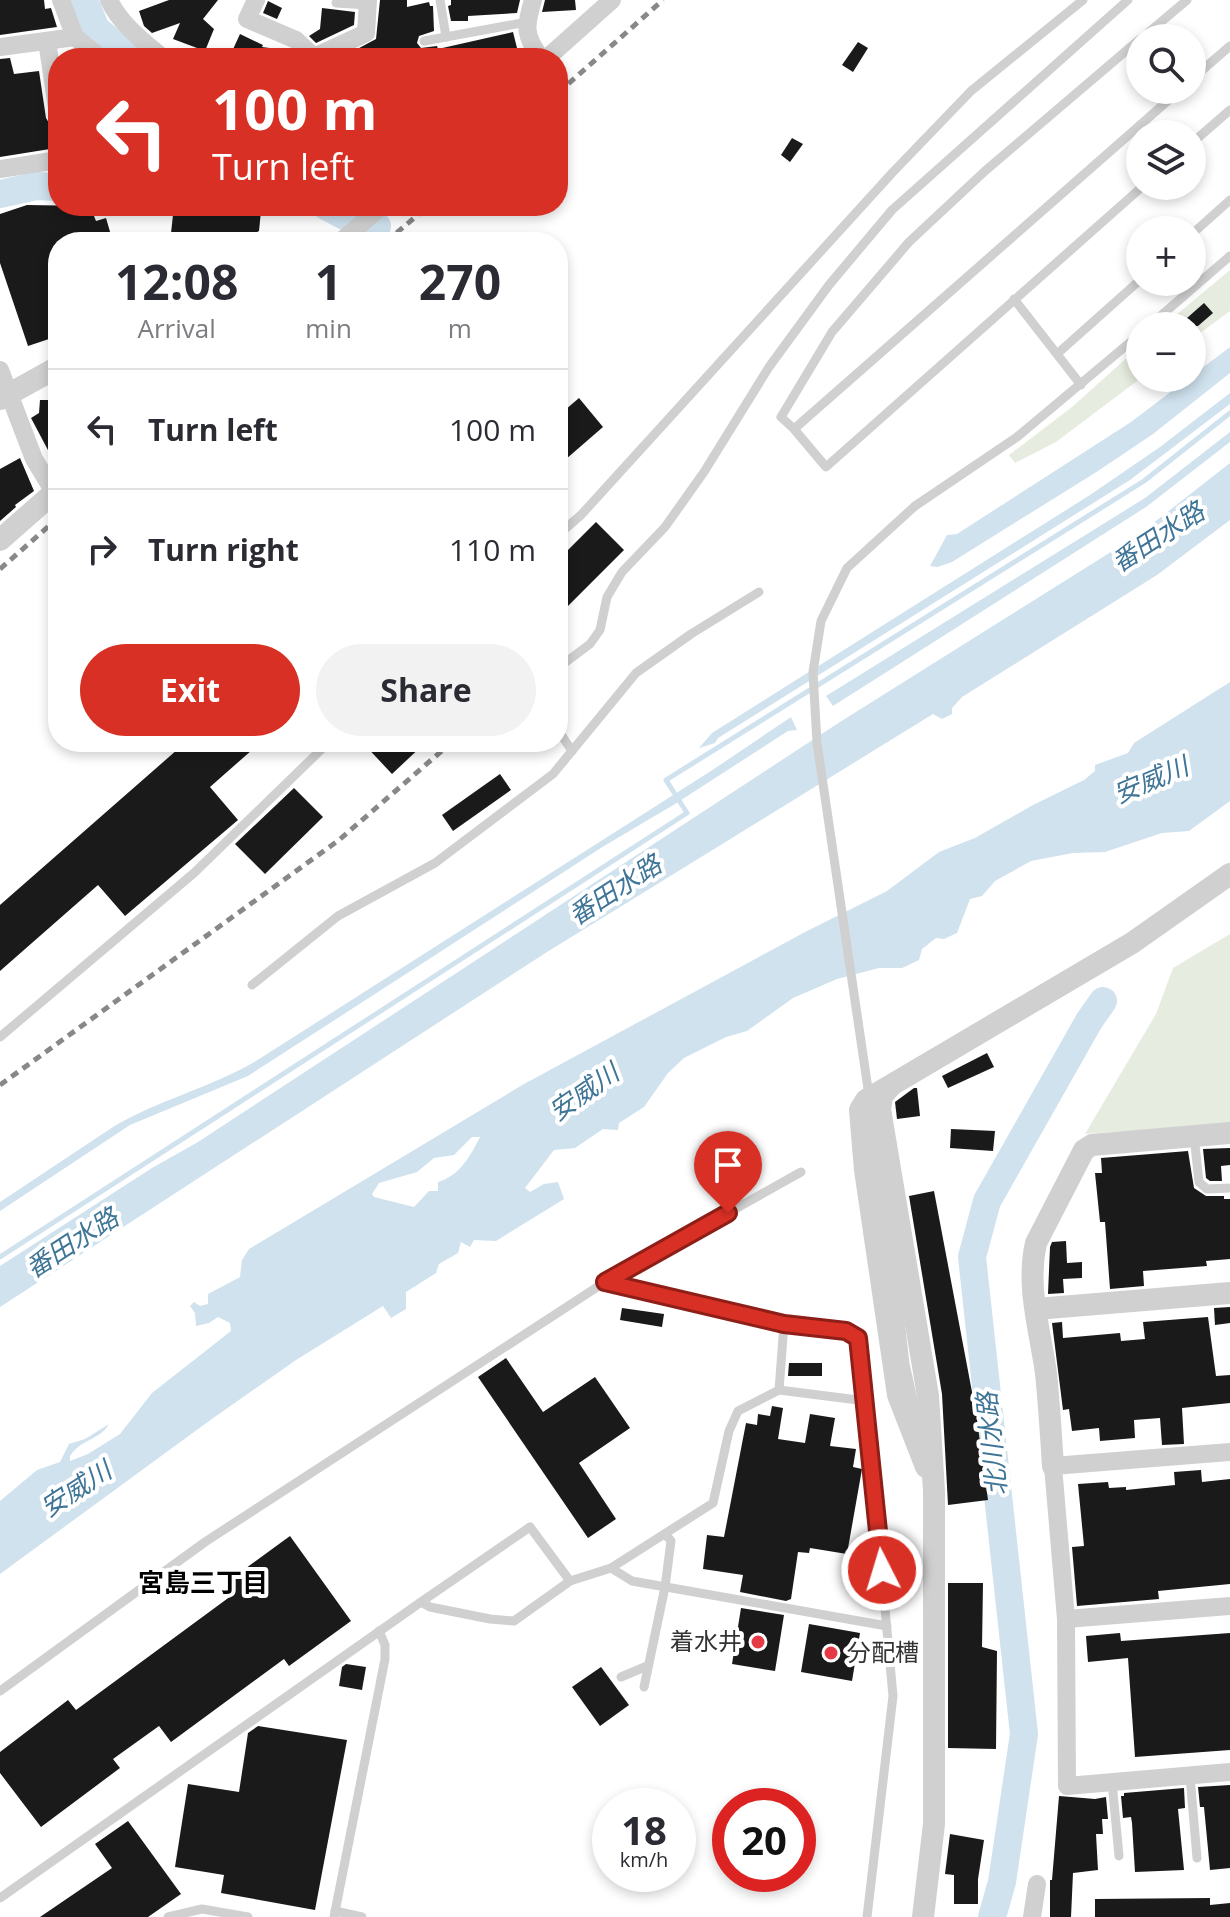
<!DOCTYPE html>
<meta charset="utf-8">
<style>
body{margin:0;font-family:"Open Sans","Noto Sans JP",sans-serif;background:#f2f2f3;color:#2b2b33;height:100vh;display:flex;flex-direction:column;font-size:30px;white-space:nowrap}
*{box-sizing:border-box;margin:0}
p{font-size:26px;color:#7c7c81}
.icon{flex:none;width:44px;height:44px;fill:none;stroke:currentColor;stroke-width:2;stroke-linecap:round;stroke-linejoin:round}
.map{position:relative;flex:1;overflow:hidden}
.side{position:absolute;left:48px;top:232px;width:520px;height:520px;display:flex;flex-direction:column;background:#fff;border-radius:32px;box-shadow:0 4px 12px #0003}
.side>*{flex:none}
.top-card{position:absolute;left:48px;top:48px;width:520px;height:168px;border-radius:32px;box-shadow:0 4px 12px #0003;background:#d93025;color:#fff;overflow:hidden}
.buttons{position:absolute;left:1126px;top:24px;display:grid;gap:16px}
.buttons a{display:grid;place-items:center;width:80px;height:80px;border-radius:50%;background:#fff;box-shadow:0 4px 12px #0003;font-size:40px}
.speed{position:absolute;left:592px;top:1788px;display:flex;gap:16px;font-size:40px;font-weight:700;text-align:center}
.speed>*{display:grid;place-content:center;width:104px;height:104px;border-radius:50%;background:#fff;box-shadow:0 4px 12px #0003;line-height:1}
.speed small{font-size:20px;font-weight:400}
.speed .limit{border:12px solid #d22;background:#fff;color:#111}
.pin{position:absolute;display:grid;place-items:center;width:68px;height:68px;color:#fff;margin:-82px -34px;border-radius:50% 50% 50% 0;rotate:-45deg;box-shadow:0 0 8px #0007}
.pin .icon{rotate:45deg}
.me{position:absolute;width:88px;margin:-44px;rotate:355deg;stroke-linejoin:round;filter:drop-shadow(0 0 6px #0008)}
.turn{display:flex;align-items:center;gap:28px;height:168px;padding:0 32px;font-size:36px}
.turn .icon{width:104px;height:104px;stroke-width:2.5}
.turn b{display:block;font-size:56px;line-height:68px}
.eta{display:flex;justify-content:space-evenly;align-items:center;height:136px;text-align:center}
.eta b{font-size:48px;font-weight:700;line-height:56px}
.primary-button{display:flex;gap:16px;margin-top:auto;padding:16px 32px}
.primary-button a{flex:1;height:92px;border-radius:48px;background:#d93025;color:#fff;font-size:32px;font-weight:700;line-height:92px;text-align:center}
.primary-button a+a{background:#f2f2f3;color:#2b2b33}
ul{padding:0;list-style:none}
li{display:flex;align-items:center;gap:24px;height:120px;padding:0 32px;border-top:2px solid #e1e1e2}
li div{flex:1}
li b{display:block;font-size:30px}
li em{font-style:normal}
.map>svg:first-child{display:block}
.green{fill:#e6ecdf}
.water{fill:#cfe2ee;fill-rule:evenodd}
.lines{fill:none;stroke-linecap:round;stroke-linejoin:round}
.stream{stroke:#cfe2ee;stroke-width:5}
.river{stroke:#cfe2ee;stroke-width:28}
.building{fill:#1a1a1a}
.service{stroke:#d0d0d0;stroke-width:9}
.minor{stroke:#d0d0d0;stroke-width:18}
.tertiary{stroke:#d0d0d0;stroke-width:22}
.rail{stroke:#888;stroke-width:5;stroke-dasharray:8 6;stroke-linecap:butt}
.service-bridge{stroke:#d0d0d0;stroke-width:9}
.route-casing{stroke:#8d1f18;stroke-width:20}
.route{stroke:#d93025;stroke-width:14}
.poi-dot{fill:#e63946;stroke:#fff;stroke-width:3}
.labels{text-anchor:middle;stroke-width:8;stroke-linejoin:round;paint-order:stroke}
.poi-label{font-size:24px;fill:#333;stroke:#fff;text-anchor:end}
.water-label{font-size:26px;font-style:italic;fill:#3f7597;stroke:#fff}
.neighbourhood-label{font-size:26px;font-weight:bold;fill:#000;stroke:#fff}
</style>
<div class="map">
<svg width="1230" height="1917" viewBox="0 0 1230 1917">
<rect width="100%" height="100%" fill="#fff"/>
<g class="green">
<polygon points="1230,270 1230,311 1192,339 1192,326 1163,326"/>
<polygon points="1140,346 1141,378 1056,442 1015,463 1009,455 1072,407"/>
<polygon points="1230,934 1230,1124 1085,1134 1156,1014 1173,968"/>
</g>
<g class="water">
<polygon points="1230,347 1230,373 1153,434 1098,471 952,562 937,567 930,566 947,535 957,534 1131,422"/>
<polygon points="1230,393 1230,404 1130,480 718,738 715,743 699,748 712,733 1090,495 1160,447"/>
<polygon points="1230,432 1230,442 1146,507 833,706 826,696 1145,498"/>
<polygon points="1230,463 1230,520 1157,575 962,697 952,708 952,714 942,719 933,714 547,952 0,1307 0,1266 152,1168 198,1142 840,722 1138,535"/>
<path d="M1230,682v119l-41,30 -27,2 -57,19 -32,1 -42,8 -36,20 -13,15 -12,3 -13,34 -13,6 -8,-1 -14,11 -3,11 -17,8h-23l-42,11 -44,19 -46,33 -21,6 -42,21 -16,15 -24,34 -25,16 -1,7 -15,-1 -28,19 -21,2 -29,38 5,4 14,-8 14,-2 6,17 -68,42 -22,-1 -4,7 -9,-5 -3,11 -19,11 -3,9 -30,19v17l-15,9 -8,-12 -87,54 -87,61 -209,153v-73l37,-31 23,-8 9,-18 16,-5 24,-15c-10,17 -27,14 -39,32v5l18,-7 32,-20 32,-41 79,-62 -1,-8 -12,-6 -9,6 -13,3 -1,-13 -5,-7 4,-4 6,4 8,-2v-10l32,-17 2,-17 7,-11 275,-165 283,-153 80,-40 52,-39 36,-14 58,-33 51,-25 11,-9v-6l33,-12 6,-10zM472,1137h8c-10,20 -21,39 -42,45v9h-9l-15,16 -40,-10 -2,-3 7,-11 38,-11 17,-14 20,-3z"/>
<path d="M791,717l6,13 -9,1 -113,73 -71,42 -356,230 -118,49 -130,86v-9l113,-75c45,-27 97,-39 143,-66l458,-292z"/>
</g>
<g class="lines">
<polyline class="stream" points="0,1257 687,813 666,780 1144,481 1230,413"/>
<g class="river">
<polyline points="84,0 96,29 130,58"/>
<polyline points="0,194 36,186 58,187"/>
<polyline points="326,206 345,216 377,226"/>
<polyline points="992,1917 1002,1882 1024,1734 972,1257 987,1201 1089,1021 1103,1001"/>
</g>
</g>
<g class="building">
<polygon points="0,0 44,0 45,9 51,8 57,27 0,35"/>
<polygon points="169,0 218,0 203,19 214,29 205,51 173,39 180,23 152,33 144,26 139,11"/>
<polygon points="380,0 407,0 407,7 429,2 430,6 433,6 434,31 419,36 417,43 421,48 437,46 438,49 513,32 517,48 515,58 391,58 389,53 374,58 350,58 348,54 376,39"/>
<polygon points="451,0 520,0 517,13 468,16 468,21 451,21 448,6 451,5"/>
<polygon points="545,0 575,0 576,10 542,12"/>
<polygon points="268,1 282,8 277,19 263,13"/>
<polygon points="322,8 355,12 354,25 316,43 309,36 320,29"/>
<polygon points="240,34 263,45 262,47 284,50 284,58 229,58"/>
<polygon points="858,42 868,48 853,72 842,65"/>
<polygon points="10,58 14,74 39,71 46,118 49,123 58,127 58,130 48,133 50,149 0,157 0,59"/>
<polygon points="792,138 803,144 790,162 781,155"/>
<polygon points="27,205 90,206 96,221 106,218 113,242 58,242 58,336 28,346 0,263 0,214"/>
<polygon points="174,206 261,211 259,231 239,242 170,242"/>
<polygon points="1204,303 1213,313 1198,326 1178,326"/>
<polygon points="579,398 603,427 558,466 558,416"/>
<polygon points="40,400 58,400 58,469 31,418 39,413"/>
<polygon points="20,458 34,491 15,505 16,507 0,521 0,469"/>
<polygon points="596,522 624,550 558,616 558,560"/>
<polygon points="186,742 261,742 210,787 238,820 125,916 98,885 0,971 0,905"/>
<polygon points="362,742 426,742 392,774"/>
<polygon points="500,774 511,790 453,831 442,815"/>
<polygon points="294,788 323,817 265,874 235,844"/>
<polygon points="987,1053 994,1067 948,1088 942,1076"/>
<polygon points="914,1088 917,1088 920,1116 897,1119 895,1102"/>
<polygon points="951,1129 995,1131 993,1151 950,1148"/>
<polygon points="1230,1148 1230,1165 1221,1166 1222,1181 1210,1181 1206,1178 1203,1149"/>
<polygon points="1188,1151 1194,1188 1206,1196 1224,1196 1224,1199 1230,1199 1230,1259 1206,1261 1207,1266 1143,1271 1144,1286 1110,1289 1105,1222 1100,1222 1095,1173 1102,1173 1101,1158"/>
<polygon points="934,1191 976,1413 988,1500 948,1505 942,1394 909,1196"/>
<polygon points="1066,1241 1067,1263 1082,1262 1082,1278 1063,1279 1064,1293 1048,1294 1050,1247 1052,1242"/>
<polygon points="1230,1307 1230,1323 1215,1325 1214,1308"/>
<polygon points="622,1308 664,1314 662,1327 620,1320"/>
<polygon points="1208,1317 1216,1376 1230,1375 1230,1403 1182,1408 1184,1444 1162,1445 1160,1418 1134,1420 1135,1438 1100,1441 1099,1428 1072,1431 1069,1409 1063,1410 1052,1323 1062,1322 1063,1338 1120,1333 1121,1341 1145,1339 1143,1322"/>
<polygon points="506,1358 543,1412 595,1377 630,1428 579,1463 616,1519 588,1538 478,1377"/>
<polygon points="789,1363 822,1363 822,1376 788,1376"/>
<polygon points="772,1406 783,1408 778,1439 805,1443 810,1414 835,1418 830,1446 856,1449 853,1467 862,1469 847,1554 810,1548 809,1553 798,1552 791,1599 786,1601 740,1592 743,1575 703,1569 707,1535 724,1537 746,1423 757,1425 758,1414 770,1416"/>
<polygon points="1201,1470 1202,1482 1230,1479 1230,1584 1158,1591 1159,1599 1077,1606 1072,1547 1084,1546 1078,1484 1108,1482 1109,1488 1126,1487 1126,1490 1175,1485 1174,1472"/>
<polygon points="290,1536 351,1621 289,1666 284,1659 171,1742 159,1726 113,1759 120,1768 41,1827 0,1773 0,1752 68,1700 76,1710 235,1593 227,1582"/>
<polygon points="948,1583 983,1583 982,1647 997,1651 996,1749 948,1748"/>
<polygon points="741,1608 784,1615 775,1671 732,1664"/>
<polygon points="809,1624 860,1633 852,1681 801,1672"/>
<polygon points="1120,1633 1121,1641 1230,1633 1230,1750 1135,1757 1128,1658 1088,1662 1086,1636"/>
<polygon points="346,1664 366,1667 362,1690 339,1686 342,1667"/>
<polygon points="601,1667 629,1705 600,1726 572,1687"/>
<polygon points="258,1726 347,1740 315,1910 221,1893 224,1875 175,1867 188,1784 239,1792 248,1733"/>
<polygon points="1230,1785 1230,1868 1210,1870 1204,1807 1200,1807 1198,1787"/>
<polygon points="1184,1788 1185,1808 1178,1809 1184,1870 1135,1872 1132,1823 1131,1817 1123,1818 1121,1796 1124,1796 1124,1793"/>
<polygon points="1059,1796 1095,1799 1106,1797 1108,1819 1102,1819 1103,1834 1096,1834 1098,1870 1073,1873 1071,1917 1050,1917 1050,1880 1052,1880"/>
<polygon points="128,1821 181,1894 148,1917 40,1917 112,1868 95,1844"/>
<polygon points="950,1834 984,1840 978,1879 978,1904 954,1904 954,1875 945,1874"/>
<polygon points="1210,1898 1210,1905 1230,1903 1230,1917 1095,1917 1095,1899"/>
</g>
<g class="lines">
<g class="service">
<polyline points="440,0 446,37"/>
<polyline points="336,3 368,5"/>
<polyline points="1142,38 1187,0"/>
<polyline points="424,41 527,22"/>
<polyline points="1192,79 1230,46"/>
<polyline points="1192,143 1230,110"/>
<polyline points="1143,186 826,467 794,429 1180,90"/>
<polyline points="1192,234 1230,200"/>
<polyline points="1014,299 1081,385"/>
<polyline points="1149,326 1230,256"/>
<polyline points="1057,354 1140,280"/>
<polyline points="794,429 781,417 832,332 909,242 985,171 1140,39"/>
<polyline points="915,506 1017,437 1140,334"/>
<polyline points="558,535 581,515 893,172 971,91 1083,0"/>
<polyline points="558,668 590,644 600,630 607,597 622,572 665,527 704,472 769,367 829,285 892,210 1128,0"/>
<polyline points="558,730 572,751"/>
<polyline points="252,985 338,916 435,863 553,774 636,673 691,634 759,592"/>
<polyline points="0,1037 194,873 329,742"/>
<polyline points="1194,1136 1199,1182 1207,1189 1230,1188"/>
<polyline points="605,1282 784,1324"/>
<polyline points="779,1390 866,1401"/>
<polyline points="611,1568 632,1581 887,1626"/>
<polyline points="421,1602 530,1527 570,1581"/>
<polyline points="621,1677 647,1666"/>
<polyline points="644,1687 665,1587 671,1541 666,1535"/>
<polyline points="0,1691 205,1542 605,1282 801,1172"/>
<polyline points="1190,1776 1197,1858"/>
<polyline points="1112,1782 1119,1856"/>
<polyline points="0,1898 421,1602 430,1607 490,1619 514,1621 570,1581 611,1568 713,1503 729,1431 738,1411 779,1390 784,1324 846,1331 858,1338 866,1401 893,1696 867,1917"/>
<polyline points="335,1911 362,1917"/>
<polyline points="168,1917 202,1909 248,1917"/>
<polyline points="334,1917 385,1659 385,1645 379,1631"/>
</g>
<g class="minor">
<polyline points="61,0 75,37 101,58"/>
<path d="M109,0c12,25 34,41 54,58"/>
<polyline points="256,0 247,19 296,40 315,58"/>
<path d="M533,0c-8,26 -9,36 8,58"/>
<polyline points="47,41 58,115"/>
<polyline points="0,47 75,37"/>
<polyline points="314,57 366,33 368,0"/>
<polyline points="547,58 612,0"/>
<polyline points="0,169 58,160"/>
<polyline points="340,242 382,206"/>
<polyline points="0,370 34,459 54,492"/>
<polyline points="1230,1452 1053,1466 1066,1619 1067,1786 1230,1772"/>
<polyline points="1066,1619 1230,1606"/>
<polyline points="1032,1917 1037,1884"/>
</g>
<g class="tertiary">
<polyline points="0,399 58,367"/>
<polyline points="0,540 58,489"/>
<polyline points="891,1086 882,1096 880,1109 928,1396 934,1491 934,1824 923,1917"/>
<polyline points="1036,1309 1230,1293"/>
<path d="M1053,1466c-2,-31 -4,-63 -7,-93 -6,-43 -20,-87 -10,-130l48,-93 8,-5 138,-12"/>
<polyline points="926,1467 898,1395 865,1170 860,1110 866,1100 1132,943 1230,874"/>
</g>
<g class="rail">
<polyline points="558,93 663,0"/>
<polyline points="386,242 428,206"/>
<polyline points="0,569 58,518"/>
<polyline points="558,658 564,653"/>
<polyline points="0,1085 339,840 452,742"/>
</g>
<polyline class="service-bridge" points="915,506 847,568 821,621 813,672 817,743 894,1265 905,1364 934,1491"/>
</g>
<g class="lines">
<defs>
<polyline id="route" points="728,1213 605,1282 784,1324 846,1331 858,1338 882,1570"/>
</defs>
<use href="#route" class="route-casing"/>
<use href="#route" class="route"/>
</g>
<g class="poi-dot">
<circle cx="758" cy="1642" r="8"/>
<circle cx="831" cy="1653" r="8"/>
</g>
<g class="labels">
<g class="poi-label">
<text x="742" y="1650">着水井</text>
<text x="847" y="1661" text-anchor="start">分配槽</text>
</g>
<g class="water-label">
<text transform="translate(1158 537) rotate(-33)" y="9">番田水路</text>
<text transform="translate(1151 780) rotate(-23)" y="9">安威川</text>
<text transform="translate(615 890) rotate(-33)" y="9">番田水路</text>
<text transform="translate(584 1092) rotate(-35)" y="9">安威川</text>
<text transform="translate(72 1243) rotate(-33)" y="9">番田水路</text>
<text transform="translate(992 1444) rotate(-96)" y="9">北川水路</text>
<text transform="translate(76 1489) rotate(-33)" y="9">安威川</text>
</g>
<g class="neighbourhood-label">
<text x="203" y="1592">宮島三丁目</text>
</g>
</g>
</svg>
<div class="buttons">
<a><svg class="icon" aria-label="search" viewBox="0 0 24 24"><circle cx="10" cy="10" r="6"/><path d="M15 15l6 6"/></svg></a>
<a><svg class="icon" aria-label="layers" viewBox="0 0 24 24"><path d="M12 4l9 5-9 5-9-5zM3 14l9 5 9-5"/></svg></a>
<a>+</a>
<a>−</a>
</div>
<div class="speed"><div>18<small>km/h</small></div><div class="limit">20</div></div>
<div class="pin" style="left:728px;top:1213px;background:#d93025"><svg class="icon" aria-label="arrive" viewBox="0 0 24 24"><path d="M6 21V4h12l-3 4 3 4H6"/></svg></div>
<svg class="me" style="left:882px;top:1570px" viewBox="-20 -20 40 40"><circle r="17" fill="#d93025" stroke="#fff" stroke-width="3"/><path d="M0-11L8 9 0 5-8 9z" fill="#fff"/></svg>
<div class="top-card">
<div class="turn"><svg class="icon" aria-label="left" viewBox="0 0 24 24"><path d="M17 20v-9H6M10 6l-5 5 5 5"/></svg><div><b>100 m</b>Turn left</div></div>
</div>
<section class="side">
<div class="eta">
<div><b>12:08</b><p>Arrival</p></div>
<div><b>1</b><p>min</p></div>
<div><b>270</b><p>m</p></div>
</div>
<ul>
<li><svg class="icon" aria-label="left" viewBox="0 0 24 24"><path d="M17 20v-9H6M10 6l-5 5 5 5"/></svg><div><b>Turn left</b></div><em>100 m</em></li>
<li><svg class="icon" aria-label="right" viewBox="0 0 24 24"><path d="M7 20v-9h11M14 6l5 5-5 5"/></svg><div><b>Turn right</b></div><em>110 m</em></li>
</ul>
<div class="primary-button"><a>Exit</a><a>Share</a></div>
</section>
</div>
